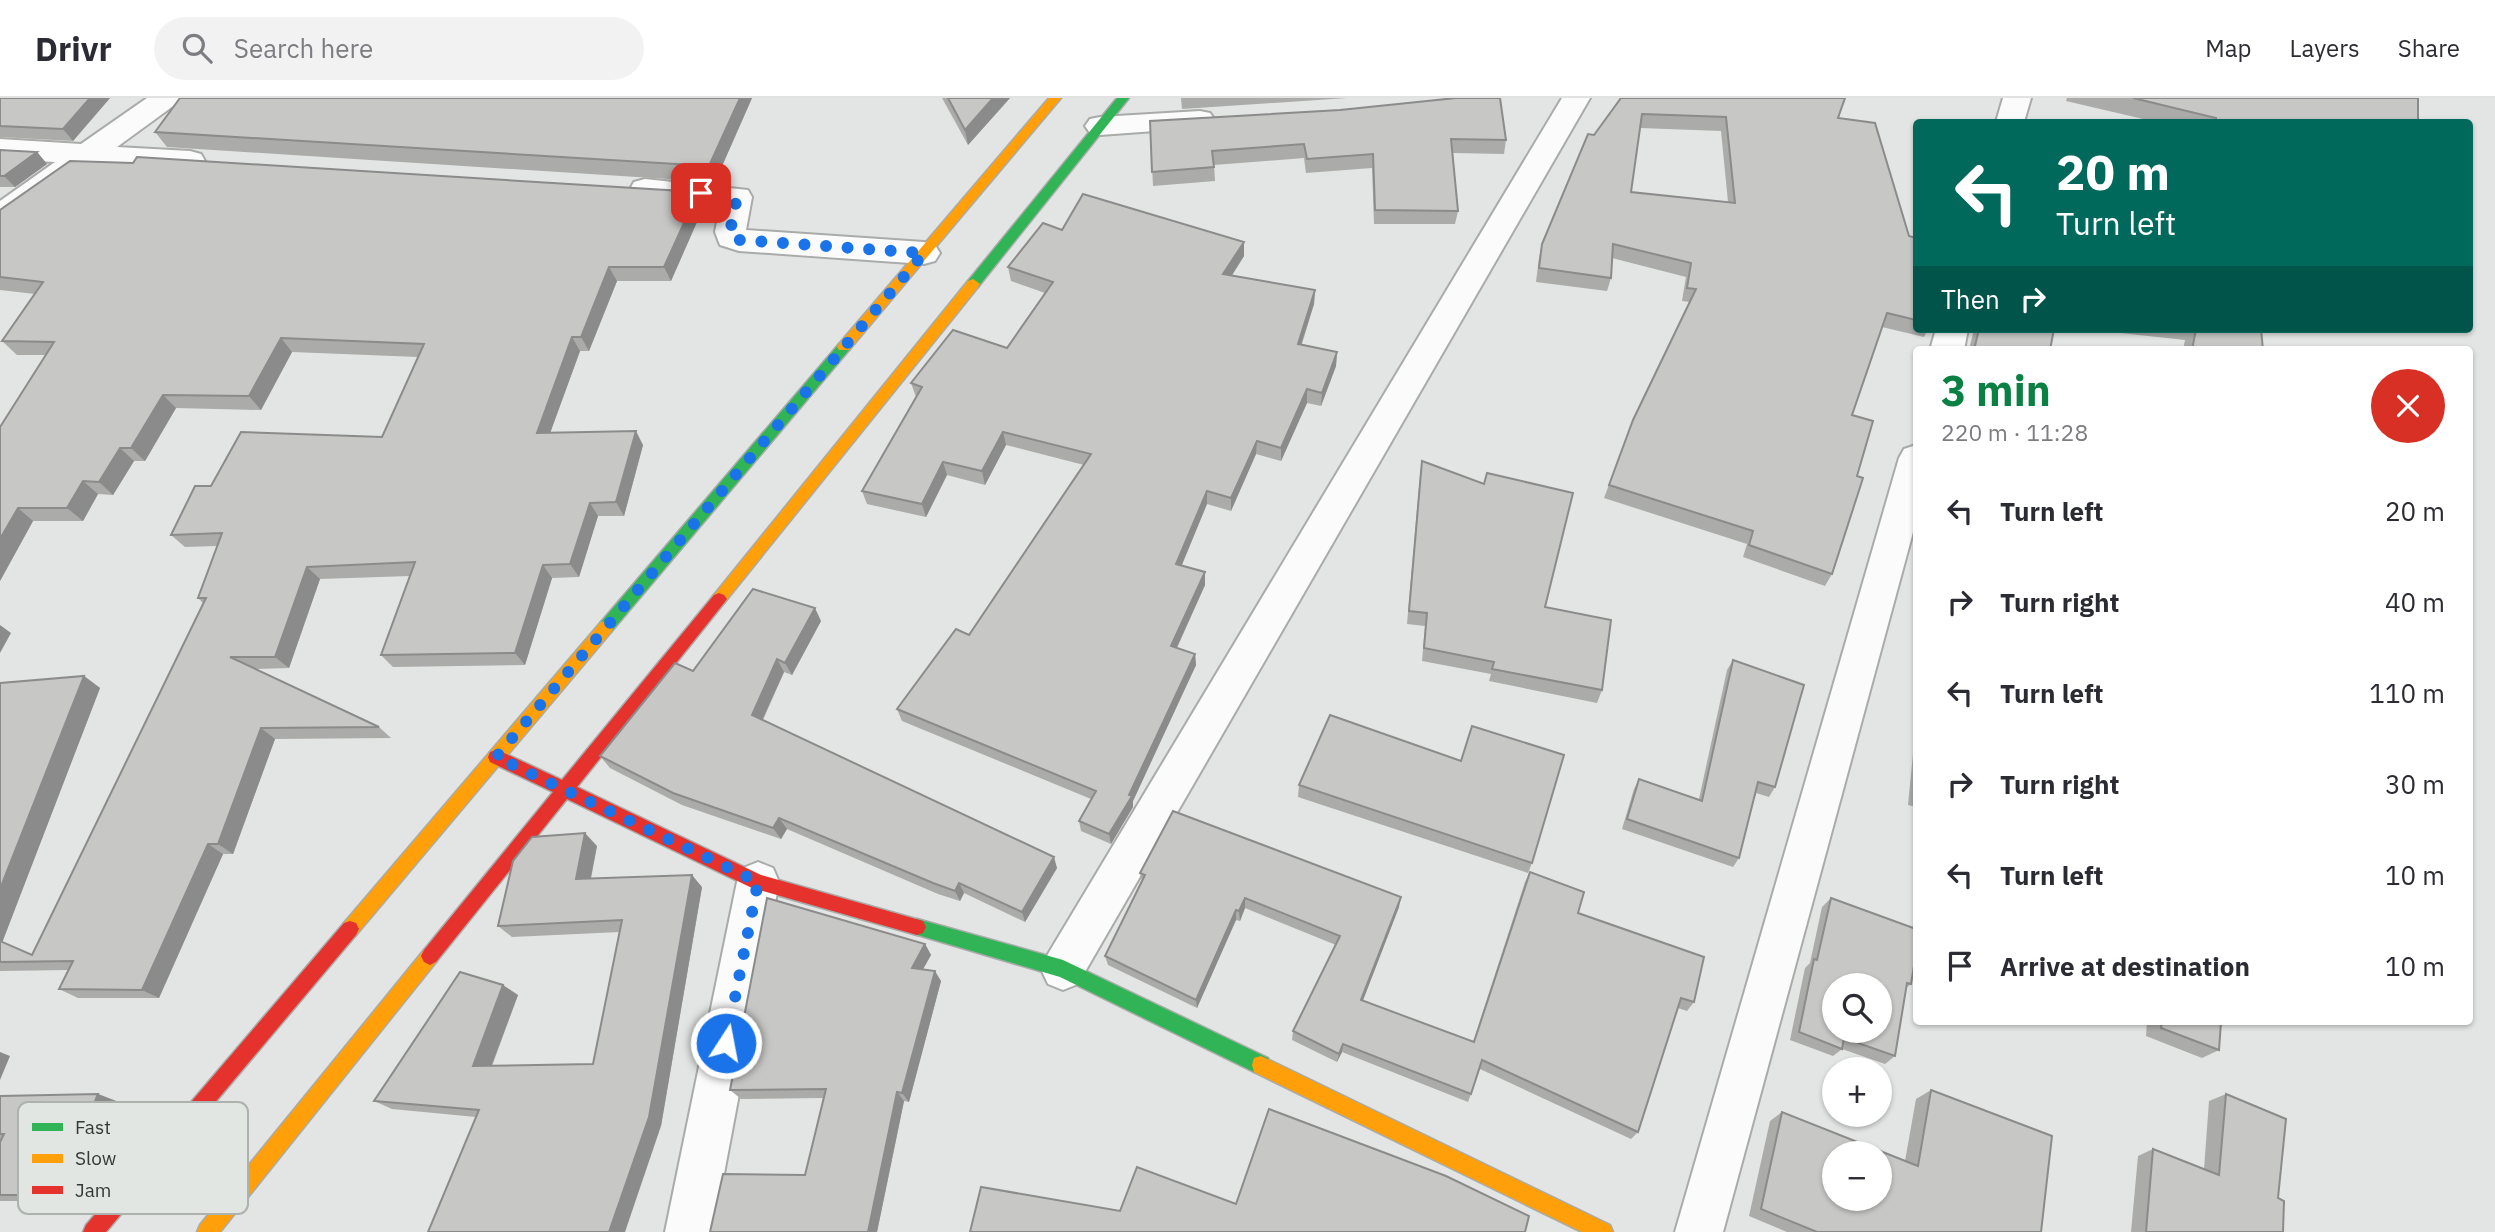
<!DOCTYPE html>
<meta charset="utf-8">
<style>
body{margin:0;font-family:"IBM Plex Sans",sans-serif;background:#f2f2f3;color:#2b2b33;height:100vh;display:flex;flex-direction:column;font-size:26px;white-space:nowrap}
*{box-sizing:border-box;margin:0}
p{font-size:23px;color:#7c7c81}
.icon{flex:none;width:38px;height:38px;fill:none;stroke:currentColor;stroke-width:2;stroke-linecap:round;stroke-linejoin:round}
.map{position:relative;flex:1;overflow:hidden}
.side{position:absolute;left:1913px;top:248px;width:560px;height:679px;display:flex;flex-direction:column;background:#fff;border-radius:7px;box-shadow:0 2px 5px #0004}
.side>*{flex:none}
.guide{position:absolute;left:1913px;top:21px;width:560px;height:214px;border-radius:7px;box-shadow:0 2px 5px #0004;background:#00695c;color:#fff;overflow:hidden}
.controls{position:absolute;left:1822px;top:875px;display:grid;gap:14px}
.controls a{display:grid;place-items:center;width:70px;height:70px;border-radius:50%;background:#fff;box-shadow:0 2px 5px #0004;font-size:35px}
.pin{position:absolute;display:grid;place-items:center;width:60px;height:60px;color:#fff;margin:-30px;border-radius:14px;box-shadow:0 4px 10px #0006}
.me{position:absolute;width:77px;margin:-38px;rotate:11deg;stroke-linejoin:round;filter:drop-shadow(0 0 5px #0008)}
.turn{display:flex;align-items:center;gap:24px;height:147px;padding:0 28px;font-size:32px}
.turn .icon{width:91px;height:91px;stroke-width:2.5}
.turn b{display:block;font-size:49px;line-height:60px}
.then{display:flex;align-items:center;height:66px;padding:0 28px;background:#0003;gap:14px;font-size:26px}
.round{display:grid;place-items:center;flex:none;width:74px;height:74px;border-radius:37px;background:#f2f2f3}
.head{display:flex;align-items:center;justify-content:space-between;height:119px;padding:0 28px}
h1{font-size:42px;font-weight:800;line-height:52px;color:#0b8043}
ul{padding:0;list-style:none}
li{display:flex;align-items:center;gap:21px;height:91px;padding:0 28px}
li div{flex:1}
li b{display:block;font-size:26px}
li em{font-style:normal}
header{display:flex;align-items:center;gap:42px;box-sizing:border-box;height:98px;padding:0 35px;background:#fff;border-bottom:2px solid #e1e1e2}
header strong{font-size:33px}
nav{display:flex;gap:38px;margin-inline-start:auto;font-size:24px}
.search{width:490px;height:63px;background:#f2f2f3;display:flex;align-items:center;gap:18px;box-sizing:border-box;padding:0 24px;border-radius:38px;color:#7c7c81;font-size:26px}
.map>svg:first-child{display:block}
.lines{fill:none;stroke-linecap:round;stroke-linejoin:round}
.street-casing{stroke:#a9aba9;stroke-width:4}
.fast-casing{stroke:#a9aba9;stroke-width:3}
.slow-casing{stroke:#a9aba9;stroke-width:3}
.jam-casing{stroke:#a9aba9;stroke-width:3}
.street{fill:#fbfbfb;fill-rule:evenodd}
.fast{fill:#30b455;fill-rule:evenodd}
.slow{fill:#ff9f0a;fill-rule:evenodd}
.jam{fill:#e5322d;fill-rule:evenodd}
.wall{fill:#ababaa;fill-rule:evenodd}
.shaded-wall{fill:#8b8b8b}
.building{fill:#c7c7c6;stroke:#8b8b8b;stroke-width:2;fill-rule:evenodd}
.route{stroke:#1a73e8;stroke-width:12;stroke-dasharray:0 21.6}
.key{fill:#e1e6e2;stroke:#aeb2af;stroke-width:2}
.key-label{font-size:19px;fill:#363837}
</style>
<header>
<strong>Drivr</strong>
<div class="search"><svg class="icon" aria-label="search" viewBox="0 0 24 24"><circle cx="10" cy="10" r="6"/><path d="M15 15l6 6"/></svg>Search here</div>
<nav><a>Map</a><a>Layers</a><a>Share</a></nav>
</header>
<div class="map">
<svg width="2495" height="1134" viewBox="0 0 2495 1134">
<rect width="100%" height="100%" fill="#e2e5e3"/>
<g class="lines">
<defs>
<g id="street">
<polygon points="147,0 180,0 176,6 117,49 190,53 201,56 205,63 201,70 190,73 93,67 11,125 0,128 0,103 55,64 0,61 0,41 81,46"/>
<polygon points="1562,0 1590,0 1078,886 1063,892 1048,886 1041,871 1048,856"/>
<polygon points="2003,0 2031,0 2024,24 1996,24"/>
<polygon points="1200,13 1210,15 1215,22 1210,29 1100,37 1090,35 1085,28 1090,21 1100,19"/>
<polygon points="645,81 748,92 752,99 746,132 924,144 935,147 940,155 935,163 924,166 739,153 720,147 715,134 720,108 634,98 630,91 634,84"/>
<polygon points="1936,231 1968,231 1964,252 1930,252"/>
<polygon points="1916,347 1916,423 1723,1134 1675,1134 1899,360 1904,351"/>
<polygon points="758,764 773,770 779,784 713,1134 665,1134 737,784 743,770"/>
</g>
<g id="fast">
<polygon points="1117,0 1129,0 978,189 968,189 968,183"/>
<polygon points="844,244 849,246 851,249 849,252 611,534 601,534 598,529 601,524 839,246"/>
<polygon points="917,821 1063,862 1268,960 1270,967 1268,974 1261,976 1254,974 1060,879 911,835 908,829 911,823"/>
</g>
<g id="slow">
<polygon points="1049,0 1061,0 849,252 839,252 837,249 839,246"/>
<polygon points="973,181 980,186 978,189 724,505 714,505 711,501 714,497 968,183"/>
<polygon points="606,523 611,524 614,529 611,534 356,837 350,839 344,837 341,831 344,825 601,524"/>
<polygon points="430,849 436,852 439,858 436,864 220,1134 197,1134 200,1127 424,852"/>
<polygon points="1261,958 1610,1127 1613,1134 1582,1134 1254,974 1252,967 1254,960"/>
</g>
<g id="jam">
<polygon points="719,495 724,497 727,501 724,505 577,689 761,777 923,823 926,829 923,835 917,837 752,790 567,701 436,864 430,867 424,864 421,858 424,852 553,694 490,664 488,659 490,654 496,652 502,654 562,682 714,497"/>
<polygon points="350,823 356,825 359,831 356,837 106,1134 83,1134 86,1127 344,825"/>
</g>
</defs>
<use href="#street" class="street-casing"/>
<use href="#fast" class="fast-casing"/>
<use href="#slow" class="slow-casing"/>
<use href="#jam" class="jam-casing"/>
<use href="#street" class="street"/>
<use href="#fast" class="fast"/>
<use href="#slow" class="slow"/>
<use href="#jam" class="jam"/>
</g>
<g class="wall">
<polygon points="0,0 110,0 73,43 0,39"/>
<polygon points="752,0 715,84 167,49 155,34"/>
<polygon points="942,0 1010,0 968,47"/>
<polygon points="1181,0 1347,0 1182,11"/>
<path d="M1621,0l217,20 71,118 7,2v91h12l-4,8 -42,-10 -30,88 5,61 -25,98 -7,12 -82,-29 4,-13 -143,-46 29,-78 57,-118 -8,-1 4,-24 -74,-19 -1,20 -4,13 -71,-9 3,-24 3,-14 52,-109zM1640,30l81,3 7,71 -97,-10z"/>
<polygon points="2067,0 2418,0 2418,24 2156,24 2066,3"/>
<polygon points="1150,23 1506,42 1504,56 1453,55 1458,113 1455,126 1374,126 1372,70 1306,75 1304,60 1214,67 1215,83 1153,88"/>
<polygon points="0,52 37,54 47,66 15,89 0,89"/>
<polygon points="698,94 704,108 671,183 617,183 589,253 580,253 550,335 643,347 624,418 598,418 579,479 552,480 525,567 393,569 381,557 410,478 320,481 289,570 256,571 379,629 391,640 275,641 233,756 223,756 159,900 78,900 59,891 69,872 0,873 0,585 84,578 100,590 2,844 32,857 203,505 198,500 217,448 185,449 171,437 211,388 382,339 418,259 292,254 261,312 176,310 145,363 134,363 113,397 98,396 83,423 33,423 0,483 45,257 17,257 2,243 35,196 0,192 0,112"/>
<polygon points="1062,132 1244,158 1232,177 1315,192 1314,206 1302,246 1337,254 1336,268 1321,308 1307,305 1281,363 1256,356 1231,413 1207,406 1181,468 1205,474 1205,487 1177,550 1195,556 1196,567 1133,703 1133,709 1111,746 1081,733 1079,723 1091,701 902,623 897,611 969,537 1084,367 1006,347 985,387 947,377 926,419 867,406 862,393 916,299 911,285 1007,250 1045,195 1011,183 1008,169"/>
<polygon points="1974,231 2054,231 2050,252 1969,252"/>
<polygon points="2083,231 2261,231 2263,252 2183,252 2185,242"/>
<polygon points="1422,363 1545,509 1602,592 1597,605 1489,583 1491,576 1422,563 1425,528 1407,526 1420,377"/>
<polygon points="821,523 792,577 784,574 763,622 1057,770 1025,824 964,795 960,803 938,796 787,731 781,741 682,707 610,670 600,658 693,573"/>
<polygon points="1733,562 1775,689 1769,699 1756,695 1739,760 1733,769 1622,731 1634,691 1639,681 1699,701 1727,572"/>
<polygon points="1916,626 1916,709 1908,707"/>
<polygon points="1461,663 1532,765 1528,775 1298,699 1299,687"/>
<polygon points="597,748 591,781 702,789 661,1028 476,1019 392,1011 374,1003 518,897 492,968 593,966 620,834 512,839 498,828"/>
<polygon points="1530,774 1578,815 1694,904 1687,913 1678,910 1638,1034 1631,1041 1480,971 1471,996 1468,1004 1342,954 1337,964 1292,942 1293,933 1336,847 1245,810 1240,823 1236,822 1197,910 1108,867 1105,858 1142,783 1140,775 1399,809 1363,902 1473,944 1525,784"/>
<polygon points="1831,800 1911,886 1906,890 1895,958 1885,966 1842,951 1833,958 1790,942 1805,870 1810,865 1822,809"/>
<polygon points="925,846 931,857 923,871 941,883 909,1004 904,1003 877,1134 710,1134 805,1077 823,1000 741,1001 730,992"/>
<polygon points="2147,924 2221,924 2219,952 2202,960 2146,938"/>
<polygon points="1931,992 2041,1134 1787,1134 1749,1118 1770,1023 1782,1014 1905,1063 1916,1001"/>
<polygon points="98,996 116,1003 101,1041 82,1042 56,1103 0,1103 0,998"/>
<polygon points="2226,996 2278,1100 2283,1134 2131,1134 2138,1058 2153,1051 2204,1071 2209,1003"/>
</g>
<g class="shaded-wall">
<polygon points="90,0 110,0 73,43 63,31"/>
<polygon points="740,0 752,0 715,84 709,68"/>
<polygon points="993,0 1010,0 968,47 965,32"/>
<polygon points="37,54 47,66 15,89 4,78"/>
<polygon points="698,94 704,108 671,183 664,169"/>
<polygon points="1244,144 1244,158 1224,190 1223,176"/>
<polygon points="609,169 617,183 589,253 581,239"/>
<polygon points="1315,192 1314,206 1297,259 1298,246"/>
<polygon points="572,239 580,253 545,349 537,335"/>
<polygon points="281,240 292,254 261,312 249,298"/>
<polygon points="1337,254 1336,268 1321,308 1322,295"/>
<polygon points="1307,291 1307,305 1281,363 1281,350"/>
<polygon points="163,297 176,310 145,363 131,350"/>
<polygon points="636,333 643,347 624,418 616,404"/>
<polygon points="1003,334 1006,347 985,387 982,373"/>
<polygon points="1257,343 1256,356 1231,413 1231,400"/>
<polygon points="120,350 134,363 113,397 99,384"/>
<polygon points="943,364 947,377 926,419 922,406"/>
<polygon points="83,383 98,396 83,423 67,410"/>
<polygon points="1207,393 1207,406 1177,479 1176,466"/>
<polygon points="590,405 598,418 579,479 570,466"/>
<polygon points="18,410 33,423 0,483 0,441"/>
<polygon points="543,467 552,480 525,567 515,555"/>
<polygon points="307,469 320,481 289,570 275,559"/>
<polygon points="1205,474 1205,487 1172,560 1171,548"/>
<polygon points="815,510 821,523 792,577 785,565"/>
<polygon points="0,527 11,535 0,555"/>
<polygon points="1195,556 1196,567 1133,703 1133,709 1111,746 1109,736 1129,697"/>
<polygon points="777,561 784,574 759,629 752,617"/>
<polygon points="84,578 100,590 2,845 0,844 0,791"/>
<polygon points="261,630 275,641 233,756 218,746"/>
<polygon points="779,720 787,731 781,741 773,730"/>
<polygon points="585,735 597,748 588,793 576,781"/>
<polygon points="208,746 223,756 159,900 142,892"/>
<polygon points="1054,759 1057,770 1025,824 1022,814"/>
<polygon points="692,777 702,789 661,1028 625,1134 609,1134"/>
<polygon points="959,785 964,795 960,803 955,793"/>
<polygon points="1401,799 1399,809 1360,910 1361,902"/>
<polygon points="1245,800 1245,810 1240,823 1239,813"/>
<polygon points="1236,812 1236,822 1197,910 1196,902"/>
<polygon points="925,846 931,857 918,880 912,870"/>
<polygon points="935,873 941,883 909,1004 902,995"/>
<polygon points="503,887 518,897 488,977 473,968"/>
<polygon points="1343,946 1342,954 1337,964 1339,956"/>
<polygon points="0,954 10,958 0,982"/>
<polygon points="897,994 904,1003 877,1134 868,1134"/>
<polygon points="98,996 116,1003 101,1041 82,1035"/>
<polygon points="63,1035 82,1042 56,1103 36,1097"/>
</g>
<g class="building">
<polygon points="0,0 90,0 63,31 0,28"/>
<polygon points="180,0 740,0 709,68 155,34"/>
<polygon points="948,0 993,0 965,32"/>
<polygon points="1456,0 1500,0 1506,42 1451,41 1458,113 1375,112 1373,56 1307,61 1304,46 1212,53 1214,69 1152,74 1150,23 1340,12"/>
<path d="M1621,0h224l-7,20 37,5 34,113 7,2v82l-29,-7 -35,102 21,6 -16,55 6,2 -31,96 -83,-29 4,-14 -144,-46 24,-65 63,-131 -9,-1 4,-25 -78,-19 -2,34 -72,-10 3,-24 46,-110 6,1zM1642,16l84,3 9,86 -104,-11z"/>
<polygon points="2133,0 2418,0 2418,24 2216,24 2216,20"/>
<polygon points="0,52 37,54 4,78 0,78"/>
<polygon points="137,59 698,94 664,169 609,169 581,239 572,239 537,335 636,333 616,404 590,405 570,466 543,467 515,555 381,557 415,464 307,469 275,559 230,559 379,629 261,630 218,746 208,746 142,892 59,891 73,863 0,864 0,843 32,857 206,500 198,500 222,435 171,437 195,388 211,388 241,334 382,339 424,246 281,240 249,298 163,297 131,350 120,350 99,384 83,383 67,410 18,410 0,441 0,329 54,244 2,243 43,184 0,179 0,112 70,63 133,65"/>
<polygon points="1083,96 1244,144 1223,176 1315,192 1298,246 1337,254 1322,295 1307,291 1281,350 1257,343 1231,400 1207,393 1176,466 1205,474 1171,548 1195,556 1129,697 1132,698 1109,736 1079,723 1096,693 897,611 956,531 969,537 1091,356 1003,334 982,373 943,364 922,406 862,393 922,289 911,285 953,232 1007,250 1053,184 1008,169 1043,125 1062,132"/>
<polygon points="1979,231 2054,231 2050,252 1974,252"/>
<polygon points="2196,231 2261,231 2263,252 2192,252"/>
<polygon points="1422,363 1484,386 1487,375 1573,395 1545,509 1611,522 1602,592 1492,571 1494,564 1424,550 1427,515 1409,513"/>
<polygon points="753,491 815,510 785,565 777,561 752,617 1054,759 1022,814 959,785 955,793 933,785 779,720 773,730 673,695 600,658 675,565 693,573"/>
<polygon points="1733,562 1804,587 1775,689 1758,684 1739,760 1627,721 1639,681 1702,703"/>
<polygon points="84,578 0,791 0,585"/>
<polygon points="1330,617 1461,663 1472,628 1564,657 1532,765 1299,687"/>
<polygon points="1173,713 1401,799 1361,902 1474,944 1530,774 1584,794 1578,815 1704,859 1694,904 1681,900 1638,1034 1482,962 1471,996 1343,946 1339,956 1293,933 1340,838 1245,800 1239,813 1236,812 1196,902 1105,858 1145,777 1140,775"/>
<polygon points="585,735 576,781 692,777 649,1019 609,1134 428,1134 479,1012 374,1003 460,874 503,887 473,968 593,966 622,822 498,828 513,763 532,739"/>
<polygon points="767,800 925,846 912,870 935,873 902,995 897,994 868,1134 710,1134 723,1076 805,1077 826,991 730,992"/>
<path d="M1831,800l85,31v25l-5,30 -4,-1 -12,73 -51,-18 -2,11 -43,-17 15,-73 3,1zM1834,887h46v46h-46z"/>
<polygon points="2162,924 2221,924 2219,952 2161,930"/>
<path d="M1931,992l121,46 -11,96h-224l-56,-23 21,-97 136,54zM1834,1055h46v46h-46z"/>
<polygon points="98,996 82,1035 63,1035 36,1097 0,1097 0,1044 4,1036 0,1036 0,998"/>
<polygon points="2226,996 2286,1021 2278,1100 2284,1103 2283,1134 2146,1134 2153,1051 2219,1077"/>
<polygon points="1269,1011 1446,1078 1529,1118 1525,1134 970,1134 981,1089 1120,1113 1137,1069 1236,1106"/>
</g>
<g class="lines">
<polyline class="route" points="701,95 737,99 730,134 731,139 739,142 924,155 496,659 758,784 726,945"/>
</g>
<rect x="18" y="1004" width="230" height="112" rx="10" class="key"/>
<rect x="32" y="1025" width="31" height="8" fill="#30b455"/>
<rect x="32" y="1056" width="31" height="9" fill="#ff9f0a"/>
<rect x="32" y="1088" width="31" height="8" fill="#e5322d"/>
<g class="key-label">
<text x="75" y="1036">Fast</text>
<text x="75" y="1067">Slow</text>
<text x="75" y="1099">Jam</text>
</g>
</svg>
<div class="controls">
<a><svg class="icon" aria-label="search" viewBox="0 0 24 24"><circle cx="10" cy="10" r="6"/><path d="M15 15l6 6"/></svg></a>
<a>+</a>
<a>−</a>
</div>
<div class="pin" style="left:701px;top:95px;background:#d93025"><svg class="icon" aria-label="arrive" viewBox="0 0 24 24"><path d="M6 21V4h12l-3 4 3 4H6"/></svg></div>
<svg class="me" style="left:726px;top:945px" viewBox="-20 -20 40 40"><circle r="17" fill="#1a73e8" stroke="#fff" stroke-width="3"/><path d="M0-11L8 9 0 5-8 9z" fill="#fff"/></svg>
<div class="guide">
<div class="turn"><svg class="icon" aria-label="left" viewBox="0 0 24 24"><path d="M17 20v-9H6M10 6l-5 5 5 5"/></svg><div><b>20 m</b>Turn left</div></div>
<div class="then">Then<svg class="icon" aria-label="right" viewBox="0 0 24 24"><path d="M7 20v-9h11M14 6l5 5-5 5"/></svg></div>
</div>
<section class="side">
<div class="head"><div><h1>3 min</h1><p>220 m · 11:28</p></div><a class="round" style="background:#d93025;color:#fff"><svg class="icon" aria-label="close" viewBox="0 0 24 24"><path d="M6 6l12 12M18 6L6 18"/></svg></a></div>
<ul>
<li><svg class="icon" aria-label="left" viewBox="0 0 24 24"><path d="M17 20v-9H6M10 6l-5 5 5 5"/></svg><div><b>Turn left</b></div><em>20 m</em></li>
<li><svg class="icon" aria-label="right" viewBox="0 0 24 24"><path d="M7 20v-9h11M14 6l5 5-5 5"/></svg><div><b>Turn right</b></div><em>40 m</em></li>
<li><svg class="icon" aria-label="left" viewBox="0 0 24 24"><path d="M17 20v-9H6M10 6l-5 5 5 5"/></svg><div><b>Turn left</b></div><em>110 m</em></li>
<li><svg class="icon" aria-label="right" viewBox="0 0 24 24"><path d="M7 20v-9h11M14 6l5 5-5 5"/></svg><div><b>Turn right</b></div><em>30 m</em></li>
<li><svg class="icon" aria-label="left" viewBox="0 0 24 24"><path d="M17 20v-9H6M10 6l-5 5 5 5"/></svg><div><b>Turn left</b></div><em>10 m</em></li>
<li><svg class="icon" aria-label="arrive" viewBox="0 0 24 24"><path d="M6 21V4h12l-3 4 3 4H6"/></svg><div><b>Arrive at destination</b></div><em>10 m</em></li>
</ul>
</section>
</div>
